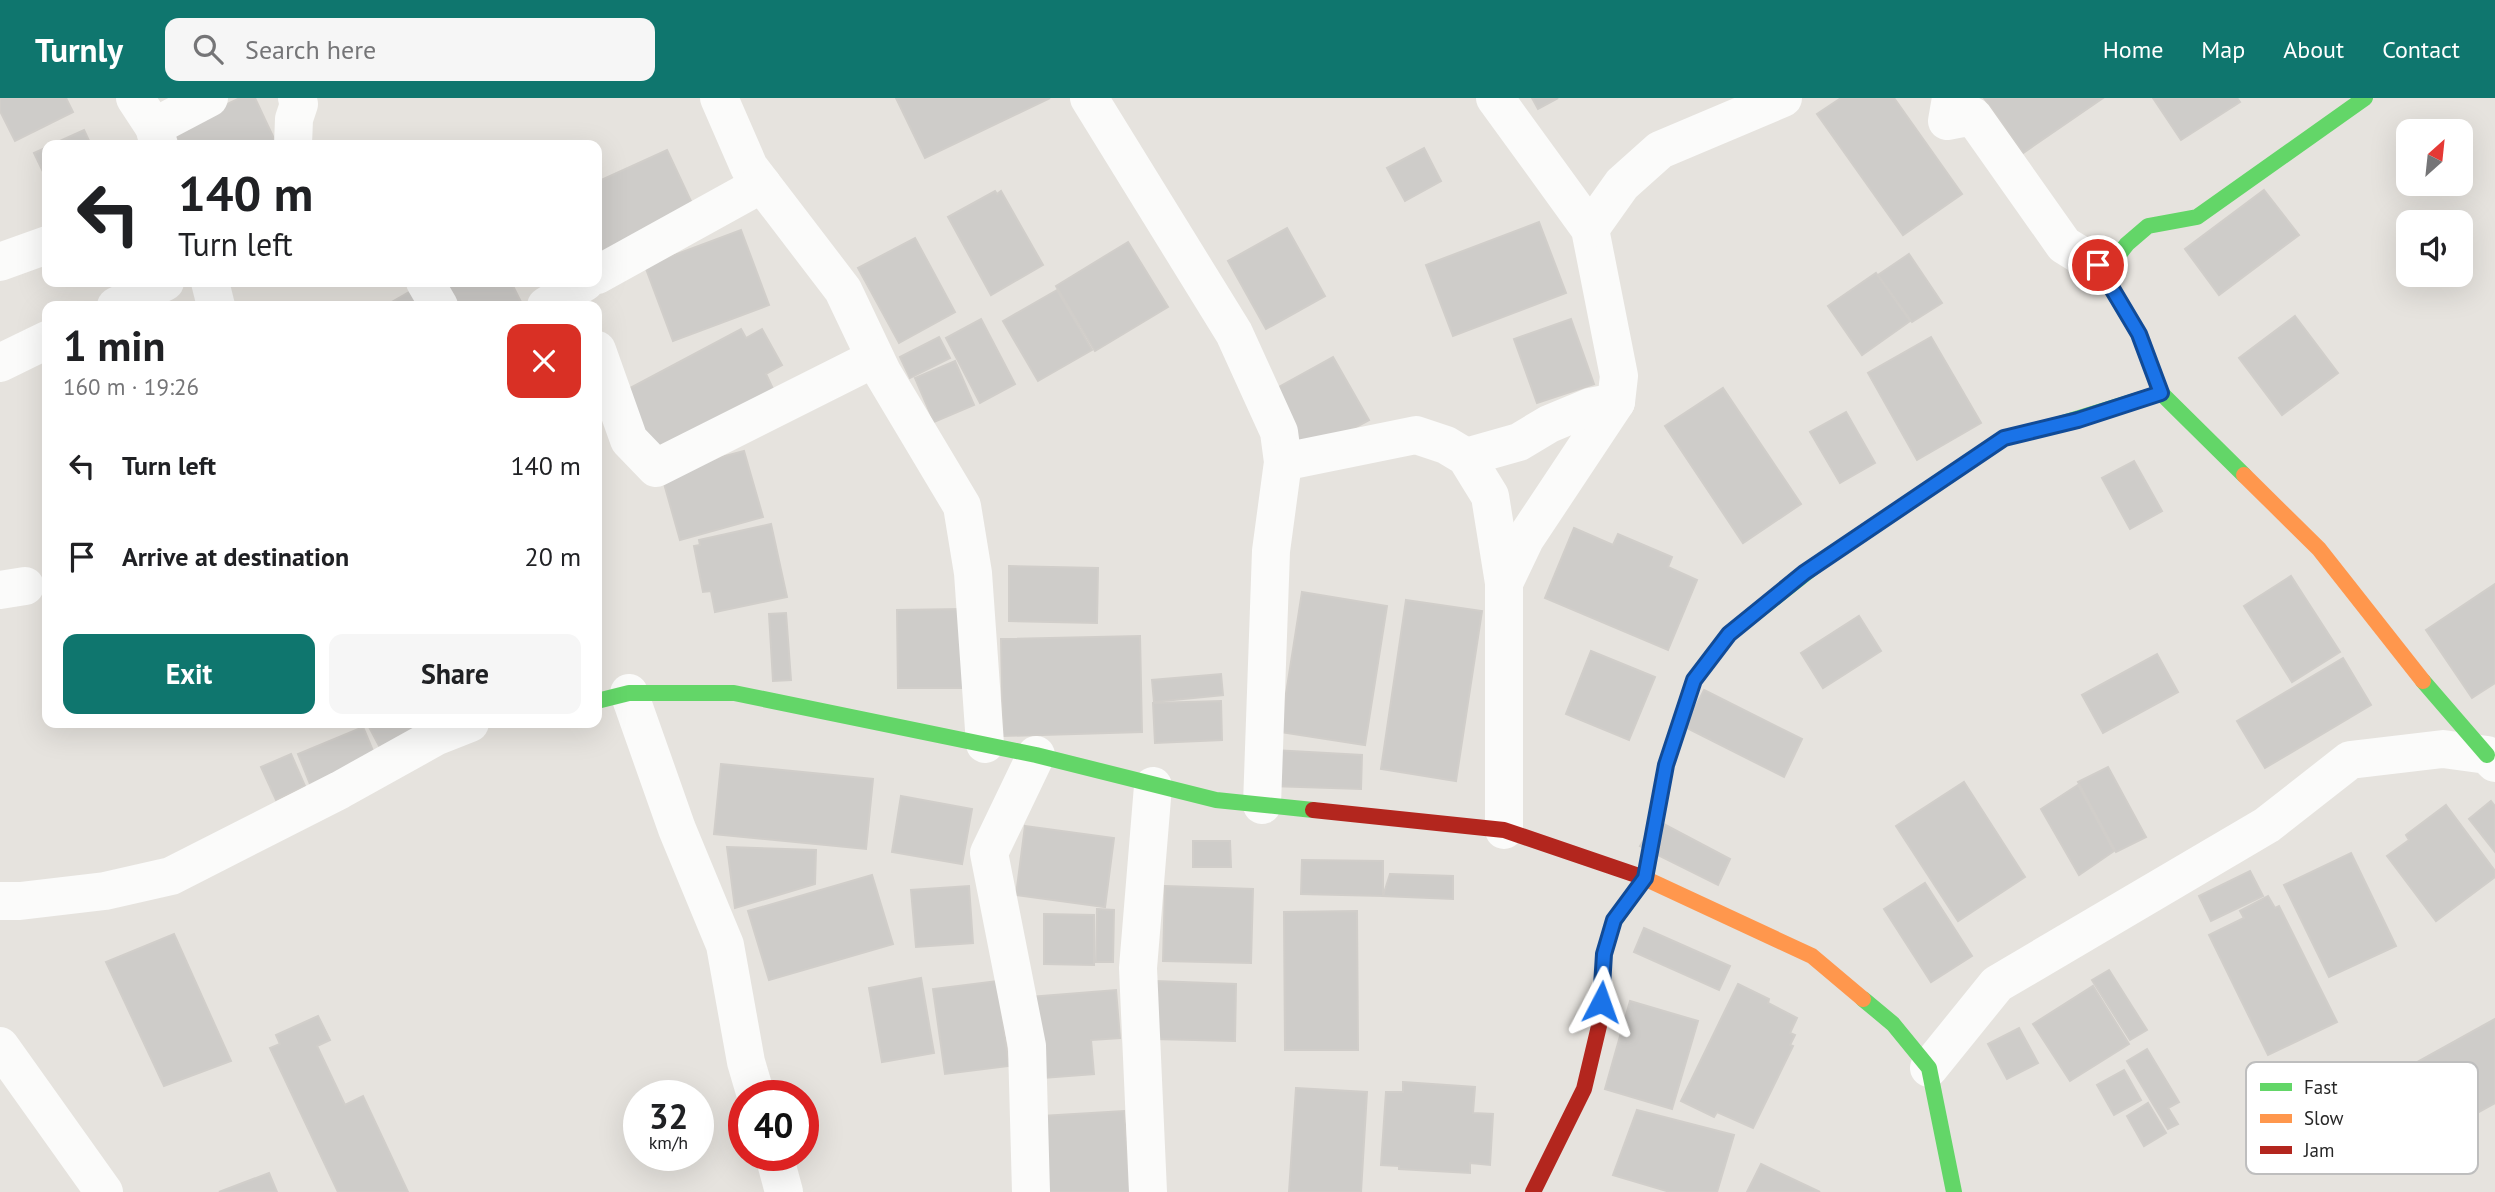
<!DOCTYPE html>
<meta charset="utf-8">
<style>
body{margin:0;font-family:"PT Sans",sans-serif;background:#f6f6f6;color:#202124;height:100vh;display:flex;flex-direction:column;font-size:26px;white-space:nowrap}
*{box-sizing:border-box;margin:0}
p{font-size:23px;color:#757577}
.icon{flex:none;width:38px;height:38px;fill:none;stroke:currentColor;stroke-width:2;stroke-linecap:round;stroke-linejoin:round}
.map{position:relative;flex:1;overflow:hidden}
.sheet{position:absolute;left:42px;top:203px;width:560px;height:427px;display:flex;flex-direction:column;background:#fff;border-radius:14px;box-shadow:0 7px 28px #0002}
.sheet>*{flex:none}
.banner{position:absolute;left:42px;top:42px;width:560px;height:147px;border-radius:14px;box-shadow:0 7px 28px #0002;background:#fff;color:#202124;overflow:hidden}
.needle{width:46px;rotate:27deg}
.controls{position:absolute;left:2396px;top:21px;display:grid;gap:14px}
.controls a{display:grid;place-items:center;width:77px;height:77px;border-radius:14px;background:#fff;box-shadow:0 7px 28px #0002;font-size:35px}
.speed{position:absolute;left:623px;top:982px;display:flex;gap:14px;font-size:35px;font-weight:700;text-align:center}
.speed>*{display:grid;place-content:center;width:91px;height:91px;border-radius:50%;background:#fff;box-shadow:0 7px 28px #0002;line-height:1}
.speed small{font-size:18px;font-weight:400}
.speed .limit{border:10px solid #d22;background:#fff;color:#111}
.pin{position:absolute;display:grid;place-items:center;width:60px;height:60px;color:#fff;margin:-30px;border:4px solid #fff;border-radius:50%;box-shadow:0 2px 7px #0007}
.me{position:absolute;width:77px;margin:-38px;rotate:4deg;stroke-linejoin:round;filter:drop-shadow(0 0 5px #0008)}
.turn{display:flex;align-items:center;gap:24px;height:147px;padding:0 21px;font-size:32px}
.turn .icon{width:91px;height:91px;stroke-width:2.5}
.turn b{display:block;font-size:49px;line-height:60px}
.round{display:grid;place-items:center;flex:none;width:74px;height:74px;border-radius:14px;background:#f6f6f6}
.head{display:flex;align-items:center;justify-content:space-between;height:119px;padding:0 21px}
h1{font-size:42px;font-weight:700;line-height:52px}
.primary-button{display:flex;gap:14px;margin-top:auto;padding:14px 21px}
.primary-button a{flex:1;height:80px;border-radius:14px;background:#0f766e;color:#fff;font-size:28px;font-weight:700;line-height:80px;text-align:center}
.primary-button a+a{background:#f6f6f6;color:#202124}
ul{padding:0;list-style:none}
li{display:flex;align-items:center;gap:21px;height:91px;padding:0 21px}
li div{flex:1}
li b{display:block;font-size:26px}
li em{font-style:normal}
header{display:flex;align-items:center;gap:42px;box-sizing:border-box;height:98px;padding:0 35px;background:#0f766e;color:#fff}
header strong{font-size:33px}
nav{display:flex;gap:38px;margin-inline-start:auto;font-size:24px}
.search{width:490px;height:63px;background:#f6f6f6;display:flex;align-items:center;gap:18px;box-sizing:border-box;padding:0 24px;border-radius:14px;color:#757577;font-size:26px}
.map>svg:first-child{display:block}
.building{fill:#ceccc9;stroke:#d1ceca;stroke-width:2}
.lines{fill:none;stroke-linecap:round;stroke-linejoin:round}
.street{stroke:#fbfbfa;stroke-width:38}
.fast{stroke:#63d668;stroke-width:16}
.slow{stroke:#ff974d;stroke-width:16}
.jam{stroke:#b3261e;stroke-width:16}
.route-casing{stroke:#114b97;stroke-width:18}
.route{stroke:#1a73e8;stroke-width:12}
.key{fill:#fff;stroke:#bebebe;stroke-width:2}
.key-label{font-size:19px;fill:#272727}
</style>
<header>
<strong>Turnly</strong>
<div class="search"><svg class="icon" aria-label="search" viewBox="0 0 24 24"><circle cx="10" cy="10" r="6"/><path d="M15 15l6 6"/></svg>Search here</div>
<nav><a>Home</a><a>Map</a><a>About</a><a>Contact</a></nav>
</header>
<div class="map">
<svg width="2495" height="1094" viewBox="0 0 2495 1094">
<rect width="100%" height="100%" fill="#e6e3de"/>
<g class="building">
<polygon points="0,0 66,0 73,14 15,43 0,13"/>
<polygon points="240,0 255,0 277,47 179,47 172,32"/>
<polygon points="896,0 1050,0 925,60"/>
<polygon points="1532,0 1558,0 1538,11"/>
<polygon points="1841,0 1894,0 1962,96 1903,137 1817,16"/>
<polygon points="1984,0 2103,0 2023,55"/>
<polygon points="2153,0 2237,0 2240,4 2181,42"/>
<polygon points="84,32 91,47 51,47"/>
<polygon points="47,49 47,82 34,55"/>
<polygon points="1424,50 1441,83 1405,103 1387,70"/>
<polygon points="667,52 697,116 597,162 597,84"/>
<polygon points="2264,92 2299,137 2219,197 2185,151"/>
<polygon points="995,93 997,96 1001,93 1043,167 991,197 948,119"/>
<polygon points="1539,124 1566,195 1453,238 1426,167"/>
<polygon points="1287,130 1325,198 1266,231 1228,163"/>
<polygon points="741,132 769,207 673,243 645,168"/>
<polygon points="915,140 955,214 899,245 858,170"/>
<polygon points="1128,144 1168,209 1095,253 1056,188"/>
<polygon points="1909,156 1942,205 1912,224 1878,177"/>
<polygon points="1876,175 1910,223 1862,257 1828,208"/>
<polygon points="434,184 511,184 523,208 447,208"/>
<polygon points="421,187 434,208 385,208"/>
<polygon points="1057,192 1092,252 1038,283 1003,223"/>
<polygon points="2295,218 2338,275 2282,317 2239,260"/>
<polygon points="981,221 1015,286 980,305 946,240"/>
<polygon points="1571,221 1594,286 1537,305 1514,241"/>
<polygon points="741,231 746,240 762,231 782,267 766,276 775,295 654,360 619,296"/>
<polygon points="939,239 950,260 910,280 900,259"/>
<polygon points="1931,239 1981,325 1917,362 1868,275"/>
<polygon points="1333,259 1369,322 1303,358 1268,295"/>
<polygon points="955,263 974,307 934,324 915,280"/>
<polygon points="1723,290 1801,406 1743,445 1665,328"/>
<polygon points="1846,314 1875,365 1840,385 1810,334"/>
<polygon points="744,353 763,419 680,442 661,375"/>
<polygon points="2134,363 2162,413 2130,431 2102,380"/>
<polygon points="771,426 787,499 715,514 711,493 703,494 694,448 700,447 699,442"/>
<polygon points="1574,430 1613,447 1618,436 1672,459 1668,469 1697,482 1668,552 1545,500"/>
<polygon points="1009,468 1098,470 1097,525 1009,523"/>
<polygon points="2291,478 2340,554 2292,584 2244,508"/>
<polygon points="2495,486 2495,585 2472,600 2426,532"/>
<polygon points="1302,494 1387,508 1365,647 1280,634"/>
<polygon points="1406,502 1482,513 1456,683 1381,671"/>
<polygon points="962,511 963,590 898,590 897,512"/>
<polygon points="786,515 791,582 773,583 769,516"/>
<polygon points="1859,518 1881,553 1823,590 1801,555"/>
<polygon points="1140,538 1142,634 1003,638 1001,541"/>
<polygon points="1591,553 1655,579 1629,642 1566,616"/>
<polygon points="2157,556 2178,594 2103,635 2082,597"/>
<polygon points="2343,560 2371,607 2265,670 2237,623"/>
<polygon points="1221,576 1223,597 1154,604 1152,582"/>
<polygon points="1704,592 1802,641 1784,679 1685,629"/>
<polygon points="1221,603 1222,642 1155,645 1153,605"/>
<polygon points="374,625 440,625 384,657 368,627"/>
<polygon points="363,629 376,660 310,686 298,656"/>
<polygon points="1273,652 1362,657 1361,691 1271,688"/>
<polygon points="291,656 305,688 276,702 261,669"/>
<polygon points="721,666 873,681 866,751 714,736"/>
<polygon points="2108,669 2146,739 2116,754 2078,684"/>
<polygon points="1964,684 2025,779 1958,823 1896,728"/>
<polygon points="2078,687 2114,753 2079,777 2041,711"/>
<polygon points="901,698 972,711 962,766 892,754"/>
<polygon points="2491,703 2495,708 2495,754 2469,721"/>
<polygon points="2446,707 2495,773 2495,779 2436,823 2387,758 2409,742 2406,737"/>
<polygon points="1656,722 1730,761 1718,787 1640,748"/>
<polygon points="1025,728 1114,740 1105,809 1016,797"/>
<polygon points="1193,743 1230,743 1231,769 1193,769"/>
<polygon points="727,749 816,752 815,786 735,810"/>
<polygon points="2351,755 2396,848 2329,879 2284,787"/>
<polygon points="1302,762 1383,763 1383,798 1301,796"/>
<polygon points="2250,773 2263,798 2211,823 2199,798"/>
<polygon points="1390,776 1453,778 1453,801 1383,798"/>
<polygon points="872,777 893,846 769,882 748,813"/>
<polygon points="1925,785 1972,858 1931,884 1884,811"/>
<polygon points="969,788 973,845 916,849 911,792"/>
<polygon points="1165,788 1253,791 1251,865 1163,863"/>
<polygon points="2268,798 2275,810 2279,808 2337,924 2268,957 2209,837 2244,820 2240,813"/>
<polygon points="1097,811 1114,812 1113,864 1096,864"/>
<polygon points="1357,813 1358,952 1285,952 1284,814"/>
<polygon points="1044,816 1094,817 1094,867 1044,866"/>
<polygon points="1644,830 1730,868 1719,892 1634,854"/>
<polygon points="174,836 231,963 164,988 106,864"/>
<polygon points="2109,872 2147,932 2130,942 2092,882"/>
<polygon points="921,880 934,955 882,964 869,890"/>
<polygon points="997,883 1009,968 945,976 933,891"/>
<polygon points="1155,883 1236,886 1235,943 1154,941"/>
<polygon points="1738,886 1769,901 1768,905 1797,920 1790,935 1795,937 1790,947 1793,948 1753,1030 1717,1014 1714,1019 1681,1003"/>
<polygon points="2093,888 2129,946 2070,983 2033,926"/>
<polygon points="1116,892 1120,940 1091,942 1094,976 1043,980 1030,899"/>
<polygon points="1630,903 1698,923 1672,1011 1605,991"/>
<polygon points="318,918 330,942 317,948 345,1007 363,998 408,1094 338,1094 270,950 280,946 276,937"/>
<polygon points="2495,921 2495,1005 2421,1046 2385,982"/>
<polygon points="2019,930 2038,965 2007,981 1988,946"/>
<polygon points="2147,951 2179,1004 2168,1010 2178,1026 2168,1031 2127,963"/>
<polygon points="2124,972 2141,1002 2114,1017 2097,987"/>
<polygon points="1403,984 1475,989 1473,1015 1493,1016 1490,1067 1470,1065 1470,1075 1399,1071 1399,1068 1381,1067 1386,994 1403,994"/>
<polygon points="1296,990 1367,994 1361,1094 1289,1094"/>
<polygon points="2148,1005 2166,1035 2144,1048 2127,1018"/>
<polygon points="1637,1012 1734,1037 1717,1094 1670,1094 1613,1077"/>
<polygon points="1124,1013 1130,1094 1048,1094 1042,1018"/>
<polygon points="1761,1066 1820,1094 1747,1094"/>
<polygon points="269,1075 277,1094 219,1094"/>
</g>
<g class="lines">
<g class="street">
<polyline points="135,0 154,29 159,47"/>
<polyline points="719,0 749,69 843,192 882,274 962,408 973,475 985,646"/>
<polyline points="1089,0 1234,235 1279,334 1283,364 1271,453 1262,707"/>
<polyline points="1495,0 1590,131 1619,278 1616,304 1525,441 1504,485"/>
<polyline points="1951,0 1947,23 1973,18 2064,147 2098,168"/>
<polyline points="154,29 209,0"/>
<polyline points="293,47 294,21 299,6 297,0"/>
<polyline points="1590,131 1622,86 1660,52 1783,0"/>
<polyline points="0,164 47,147"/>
<polyline points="597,177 762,86"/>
<polyline points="210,184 216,208"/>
<polyline points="425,184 439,208"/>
<polyline points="116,208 165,184"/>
<polyline points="546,208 585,184"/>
<polyline points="597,252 629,342 656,370 875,260"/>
<polyline points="0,265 47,242"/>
<polyline points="1466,359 1519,344 1549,326 1590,309 1616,304"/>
<polyline points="1283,364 1416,337 1446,347 1466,359 1490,398 1504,485 1504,732"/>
<polyline points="0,492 25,488"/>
<polyline points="629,595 677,731 725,847 746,964 756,998"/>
<polyline points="0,803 20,803 105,793 171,778 340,692 437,638 470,625"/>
<polyline points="0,948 104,1094"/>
<polyline points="1929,970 1997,886 2267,727 2350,662 2443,651 2487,657 2495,665"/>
<polyline points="774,1057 784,1094"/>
<polyline points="1031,1094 1027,948 989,755 1036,657"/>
<polyline points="1148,1094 1138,870 1153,688"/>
</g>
<g class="fast">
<polyline points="2060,326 2161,295"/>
<polyline points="2244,377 2161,295 2139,236 2098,168 2110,168 2127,146 2148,128 2197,119 2365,0"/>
<polyline points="2423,583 2487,657"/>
<polyline points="597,603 629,595 734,595 1036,657 1216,702 1313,712"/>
<polyline points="1863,901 1893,926 1929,970 1954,1094"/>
<polyline points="1601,906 1604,856 1614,823 1645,780 1666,667 1694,582 1729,536 1819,465"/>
</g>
<g class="slow">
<polyline points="2244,377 2319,451 2423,583"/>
<polyline points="1819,465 2004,340 2060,326"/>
<polyline points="1642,779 1812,858 1863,901"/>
</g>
<g class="jam">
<polyline points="1313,712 1504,732 1642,779"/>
<polyline points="1533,1094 1584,991 1599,928 1601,906"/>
</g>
</g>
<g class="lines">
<defs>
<polyline id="route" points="1601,904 1604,856 1614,822 1645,780 1666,667 1694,582 1729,536 1804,475 2004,340 2078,322 2161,295 2139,236 2098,167"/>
</defs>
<use href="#route" class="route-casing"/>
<use href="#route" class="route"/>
</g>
<rect x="2246" y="964" width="232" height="112" rx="10" class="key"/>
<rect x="2260" y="985" width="32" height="8" fill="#63d668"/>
<rect x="2260" y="1016" width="32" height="9" fill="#ff974d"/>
<rect x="2260" y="1048" width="32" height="8" fill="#b3261e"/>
<g class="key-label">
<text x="2304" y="996">Fast</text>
<text x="2304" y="1027">Slow</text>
<text x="2304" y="1059">Jam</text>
</g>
</svg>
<div class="controls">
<a><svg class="needle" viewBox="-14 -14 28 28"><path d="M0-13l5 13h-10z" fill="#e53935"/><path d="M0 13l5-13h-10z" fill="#757577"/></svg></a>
<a><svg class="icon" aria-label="sound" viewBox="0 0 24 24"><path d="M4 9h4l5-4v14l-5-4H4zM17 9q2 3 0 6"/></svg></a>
</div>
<div class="speed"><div>32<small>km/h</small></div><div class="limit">40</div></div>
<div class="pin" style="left:2098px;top:167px;background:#d93025"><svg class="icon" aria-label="arrive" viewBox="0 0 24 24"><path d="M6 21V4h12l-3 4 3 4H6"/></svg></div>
<svg class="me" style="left:1601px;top:904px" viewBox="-20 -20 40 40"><path d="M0-17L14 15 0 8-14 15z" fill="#1a73e8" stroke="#fff" stroke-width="4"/></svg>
<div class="banner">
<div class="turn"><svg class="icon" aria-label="left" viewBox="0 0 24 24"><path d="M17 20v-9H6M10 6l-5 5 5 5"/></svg><div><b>140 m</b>Turn left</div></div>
</div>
<section class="sheet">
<div class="head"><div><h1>1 min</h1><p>160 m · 19:26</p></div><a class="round" style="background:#d93025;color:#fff"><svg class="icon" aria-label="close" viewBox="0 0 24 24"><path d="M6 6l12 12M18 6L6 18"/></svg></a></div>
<ul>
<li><svg class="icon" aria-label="left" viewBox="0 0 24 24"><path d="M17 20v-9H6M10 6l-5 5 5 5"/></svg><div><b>Turn left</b></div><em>140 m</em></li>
<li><svg class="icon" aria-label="arrive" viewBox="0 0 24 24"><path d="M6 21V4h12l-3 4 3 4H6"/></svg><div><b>Arrive at destination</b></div><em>20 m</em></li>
</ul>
<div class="primary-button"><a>Exit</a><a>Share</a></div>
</section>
</div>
